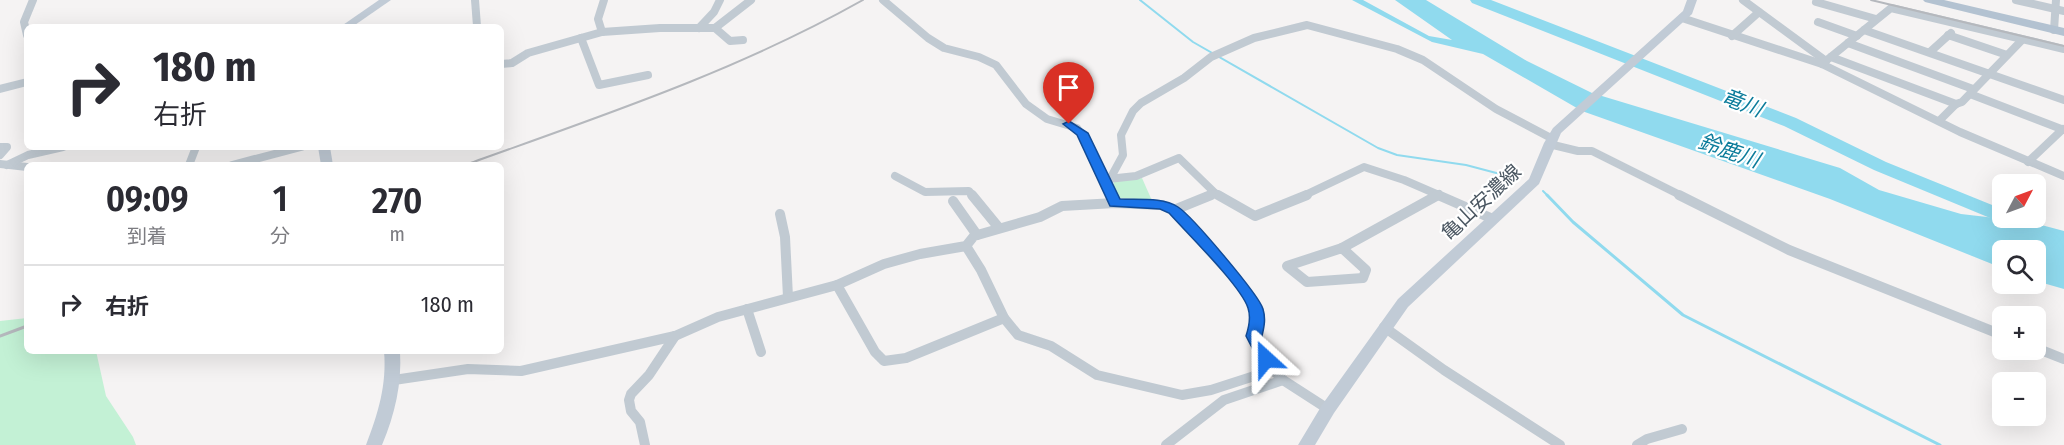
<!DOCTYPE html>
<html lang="ja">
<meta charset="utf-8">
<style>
body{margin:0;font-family:"Fira Sans Condensed","Noto Sans JP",sans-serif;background:#f7f7f7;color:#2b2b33;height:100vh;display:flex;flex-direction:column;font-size:22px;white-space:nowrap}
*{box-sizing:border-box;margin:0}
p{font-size:20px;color:#7c7c81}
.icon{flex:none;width:33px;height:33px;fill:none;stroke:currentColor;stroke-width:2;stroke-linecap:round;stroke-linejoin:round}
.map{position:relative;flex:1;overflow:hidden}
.panel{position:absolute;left:24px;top:162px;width:480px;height:192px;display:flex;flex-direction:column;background:#fff;border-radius:9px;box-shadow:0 6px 24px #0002}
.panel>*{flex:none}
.banner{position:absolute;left:24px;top:24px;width:480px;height:126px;border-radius:9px;box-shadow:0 6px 24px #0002;background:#fff;color:#2b2b33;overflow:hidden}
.needle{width:39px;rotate:49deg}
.controls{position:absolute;left:1992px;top:174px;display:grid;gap:12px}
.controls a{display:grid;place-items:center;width:54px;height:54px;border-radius:9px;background:#fff;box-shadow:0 6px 24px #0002;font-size:30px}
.pin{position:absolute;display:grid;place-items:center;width:51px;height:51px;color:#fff;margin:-62px -26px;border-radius:50% 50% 50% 0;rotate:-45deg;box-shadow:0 0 6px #0007}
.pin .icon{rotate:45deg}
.me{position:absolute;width:66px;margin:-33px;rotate:336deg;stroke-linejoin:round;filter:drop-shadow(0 0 4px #0008)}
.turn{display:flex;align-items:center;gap:21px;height:126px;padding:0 30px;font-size:27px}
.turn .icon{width:78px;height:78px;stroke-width:2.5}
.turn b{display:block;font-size:42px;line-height:51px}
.eta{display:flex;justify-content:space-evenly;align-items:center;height:102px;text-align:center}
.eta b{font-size:36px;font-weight:600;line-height:42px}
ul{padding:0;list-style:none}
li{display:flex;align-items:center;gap:18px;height:78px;padding:0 30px;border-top:2px solid #e1e1e2}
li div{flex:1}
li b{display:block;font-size:22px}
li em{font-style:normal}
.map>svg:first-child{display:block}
.green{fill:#c3f1d5}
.water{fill:#90daee}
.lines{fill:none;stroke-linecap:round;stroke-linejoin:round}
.stream-far1{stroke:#90daee;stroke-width:2}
.stream{stroke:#90daee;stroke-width:3}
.river{fill:#90daee;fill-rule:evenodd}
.minor-far1{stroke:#c1cad2;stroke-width:8}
.minor{stroke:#c1cad2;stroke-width:10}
.secondary{fill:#c1cbd6;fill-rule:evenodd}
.primary{fill:#b3c2d1;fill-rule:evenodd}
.rail-far1{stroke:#b5b8bd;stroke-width:2}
.rail{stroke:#b5b8bd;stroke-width:3}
.route{fill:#1a73e8;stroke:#114b97;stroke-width:1.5}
.labels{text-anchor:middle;stroke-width:4.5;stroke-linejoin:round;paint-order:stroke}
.street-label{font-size:20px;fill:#4a5661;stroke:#fff}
.water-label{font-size:21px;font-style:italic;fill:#0c7c9b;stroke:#fff}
</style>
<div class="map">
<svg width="2064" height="445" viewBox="0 0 2064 445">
<rect width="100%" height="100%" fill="#f5f3f3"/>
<g class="green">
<polygon points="1142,178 1153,203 1118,200 1113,187 1114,181"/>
<polygon points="27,318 27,351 96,351 106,396 133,437 136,445 0,445 0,321"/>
</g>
<polygon class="water" points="1352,0 1363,0 1429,36 1452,40 1395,0 1426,0 1527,61 1592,93 1840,168 1879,190 1961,214 2030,222 2064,231 2064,289 2036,281 2036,250 2002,250 2002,268 1830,199 1582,111 1483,54 1432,42"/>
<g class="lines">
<g class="stream-far1">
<polyline points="1140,0 1193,42 1378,148 1397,155 1466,165 1519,179"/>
<polyline points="1543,191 1548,196"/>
</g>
<polyline class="stream" points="1547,195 1573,222 1683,315 1940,445"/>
<polygon class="river" points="1470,0 1491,0 1796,118 1886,162 2002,209 2002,218 2011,218 2002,222 1995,220 1874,170 1784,126 1472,3"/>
<g class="minor-far1">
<polyline points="475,0 477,26"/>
<polyline points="883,0 928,38 944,48 979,57 996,65 1026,104 1047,119 1077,128 1087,143 1112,196"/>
<polyline points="1743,0 1826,61"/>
<polyline points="2016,0 2064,11"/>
<polyline points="1816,2 1876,19"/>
<polyline points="1682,18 1822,64 1960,132 2064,176"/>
<polyline points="1818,22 1857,36"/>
<polyline points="699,28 714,12 720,0"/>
<polyline points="715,28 730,41 743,40"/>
<polyline points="1864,30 2064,100"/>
<polyline points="2054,30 2056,0"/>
<polyline points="602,32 598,19 604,0"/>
<polyline points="27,35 24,22 33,0"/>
<polyline points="1948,35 2007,55"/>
<polyline points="1732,36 1759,12"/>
<polyline points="581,38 599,85 648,75"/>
<polyline points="1848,43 1973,89"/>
<polyline points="1930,52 1951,33"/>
<polyline points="1831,57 1956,104"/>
<polyline points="501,64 512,63 528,53 602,32 660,28 715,28 751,0"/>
<polyline points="1822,64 1891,8 2064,49"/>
<polyline points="0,89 27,82"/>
<polyline points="1970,94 2064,130"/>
<polyline points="1939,121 1956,104 1962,102 2022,40"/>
<polyline points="1549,144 1578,151 1592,151 1682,196"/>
<polyline points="0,147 7,147 0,155"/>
<polyline points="2028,162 2063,129"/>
<polyline points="0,164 27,167"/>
<polyline points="7,165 28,155 63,147"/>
<polyline points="189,165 196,147"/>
<polyline points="232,165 301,147"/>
<polyline points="895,176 925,192 969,191 973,196"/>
<polyline points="1108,179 1136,176 1179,158 1215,193"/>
<polyline points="1110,179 1123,155 1121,135 1133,111 1141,103 1184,78 1211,57 1254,38 1307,25 1397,49 1423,60 1496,109 1551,138"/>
<polyline points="1207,196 1215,193 1221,196"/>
<polyline points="1303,196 1364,167 1404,180 1441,196"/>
<polyline points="1435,196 1439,194"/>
</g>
<g class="minor">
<polyline points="972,195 999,228"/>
<polyline points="1111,195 1115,203"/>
<polyline points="1218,195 1255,216 1307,195"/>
<polyline points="1438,195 1493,219"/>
<polyline points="1679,195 1789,250 2002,335"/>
<polyline points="953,201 977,235"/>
<polyline points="1174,210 1211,195"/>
<polyline points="780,214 785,237 788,297"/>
<polyline points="966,246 981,270 1004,318 1018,335 1051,346 1097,375 1182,395 1211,390 1273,370"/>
<polygon points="1342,248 1366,270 1363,278 1307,282 1287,266"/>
<polyline points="1342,248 1438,195"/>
<polyline points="837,285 875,352 884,361 906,358 1004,318"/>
<polyline points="747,309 761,352"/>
<polyline points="1384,327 1444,370 1560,445"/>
<polyline points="2036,348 2064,359"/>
<polyline points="394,380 468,369 521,371 675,336 718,317 837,285 884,264 920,254 966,246 974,236 1040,217 1062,206 1115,203 1162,205 1174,210 1251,297 1257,316 1254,336 1273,370 1283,380 1328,409"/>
<polyline points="645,445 640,422 631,411 629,400 631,394 649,375 675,336"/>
<polyline points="1166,445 1224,400 1283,380"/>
<polyline points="1637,445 1647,439 1682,429"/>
</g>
<g class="secondary">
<polygon points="379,0 391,0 352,27 340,27"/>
<polygon points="1687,0 1697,0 1692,14 1561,133 1539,184 1408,307 1334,413 1315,445 1298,445 1322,405 1398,299 1529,179 1544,143 1553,128 1683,11"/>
<polygon points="318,147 330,147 333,165 321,165"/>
<path d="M384,351h16c2,33 -5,63 -18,94h-16c12,-31 21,-60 18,-94z"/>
</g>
<polygon class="primary" points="1923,0 1944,0 2064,28 2064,36 1925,2"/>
<g class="rail-far1">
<polyline points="1871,0 2064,46"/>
<path d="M465,165c136,-49 272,-94 398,-165"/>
</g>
<polyline class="rail" points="0,336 27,326"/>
</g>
<path class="route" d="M1069,121l19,12 32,66c18,1 43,-2 58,8 14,9 81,88 85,102 3,10 1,18 -1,27l12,23 -2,4h-12l-14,-27c3,-9 5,-19 2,-28 -7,-22 -61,-75 -79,-95l-9,-4 -50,-3 -33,-71 -14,-11z"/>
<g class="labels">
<g class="street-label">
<text transform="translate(1481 202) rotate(-43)" y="7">亀山安濃線</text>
</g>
<g class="water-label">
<text transform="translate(1742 103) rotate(21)" y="7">竜川</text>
<text transform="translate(1729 151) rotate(19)" y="7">鈴鹿川</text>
</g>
</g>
</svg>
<div class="controls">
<a><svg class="needle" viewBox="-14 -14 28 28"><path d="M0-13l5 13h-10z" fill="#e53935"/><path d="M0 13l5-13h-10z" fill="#7c7c81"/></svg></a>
<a><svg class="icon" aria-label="search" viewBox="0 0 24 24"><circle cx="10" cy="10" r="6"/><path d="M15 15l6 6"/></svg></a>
<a>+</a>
<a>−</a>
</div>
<div class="pin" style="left:1069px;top:124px;background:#d93025"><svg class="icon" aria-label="arrive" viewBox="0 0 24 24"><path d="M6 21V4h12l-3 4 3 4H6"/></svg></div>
<svg class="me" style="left:1266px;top:359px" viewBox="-20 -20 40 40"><path d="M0-17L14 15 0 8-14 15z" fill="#1a73e8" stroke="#fff" stroke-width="4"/></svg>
<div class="banner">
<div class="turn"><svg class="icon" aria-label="right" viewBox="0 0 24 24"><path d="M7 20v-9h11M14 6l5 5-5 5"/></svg><div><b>180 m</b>右折</div></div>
</div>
<section class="panel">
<div class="eta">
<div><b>09:09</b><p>到着</p></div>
<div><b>1</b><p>分</p></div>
<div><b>270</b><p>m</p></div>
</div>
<ul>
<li><svg class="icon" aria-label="right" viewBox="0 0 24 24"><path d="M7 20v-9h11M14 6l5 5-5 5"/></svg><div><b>右折</b></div><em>180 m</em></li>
</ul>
</section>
</div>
